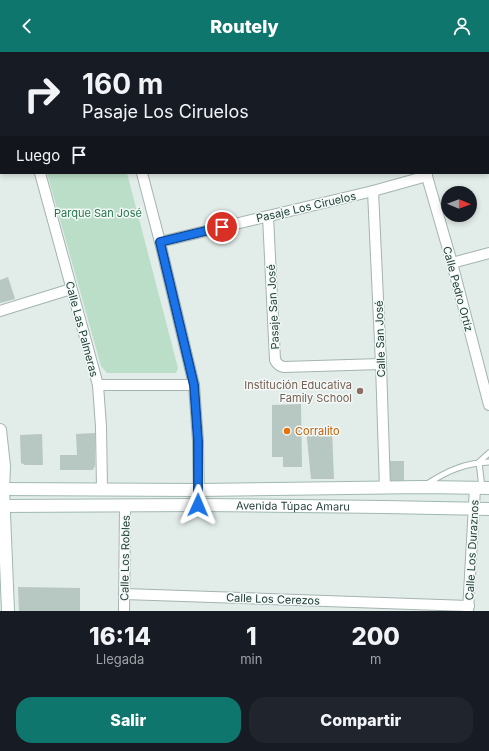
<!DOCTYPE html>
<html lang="es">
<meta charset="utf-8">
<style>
body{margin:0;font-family:Inter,sans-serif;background:#20242c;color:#f1f3f6;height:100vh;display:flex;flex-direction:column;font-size:15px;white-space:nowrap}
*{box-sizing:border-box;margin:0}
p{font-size:13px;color:#9ea1a6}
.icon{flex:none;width:22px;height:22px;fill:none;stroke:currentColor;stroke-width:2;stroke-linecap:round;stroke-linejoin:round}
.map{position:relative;height:559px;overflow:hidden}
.panel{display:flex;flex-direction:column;background:#171b24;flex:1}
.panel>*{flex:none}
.guide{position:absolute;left:0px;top:0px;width:489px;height:122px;box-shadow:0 2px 6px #0003;background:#171b24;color:#f1f3f6;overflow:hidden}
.needle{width:26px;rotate:91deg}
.fabs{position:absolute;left:441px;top:134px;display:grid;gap:8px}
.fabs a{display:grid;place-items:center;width:36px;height:36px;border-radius:50%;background:#171b24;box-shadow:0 2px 6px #0003;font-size:20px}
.pin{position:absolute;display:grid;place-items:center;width:34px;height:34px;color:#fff;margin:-17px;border:2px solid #fff;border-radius:50%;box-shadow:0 1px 4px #0007}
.me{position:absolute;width:44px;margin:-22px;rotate:1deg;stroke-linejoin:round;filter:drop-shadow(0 0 3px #0008)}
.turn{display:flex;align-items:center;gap:14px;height:84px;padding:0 16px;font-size:18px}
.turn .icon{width:52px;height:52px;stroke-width:2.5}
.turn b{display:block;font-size:28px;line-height:34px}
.then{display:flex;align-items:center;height:38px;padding:0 16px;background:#0003;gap:8px;font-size:15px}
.eta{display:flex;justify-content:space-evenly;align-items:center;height:68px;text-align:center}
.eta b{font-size:24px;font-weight:800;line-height:28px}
.button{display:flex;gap:8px;margin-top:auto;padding:8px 16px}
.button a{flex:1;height:46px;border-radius:16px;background:#0f766e;color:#fff;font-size:16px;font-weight:800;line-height:46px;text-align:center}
.button a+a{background:#20242c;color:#f1f3f6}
header{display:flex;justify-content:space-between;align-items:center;height:52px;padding:0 16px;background:#0f766e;color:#fff;font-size:18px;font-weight:800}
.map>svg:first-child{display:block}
.green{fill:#badec7}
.building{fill:#b7c7c2}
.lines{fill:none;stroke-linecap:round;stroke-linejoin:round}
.lane-casing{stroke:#a4b4b1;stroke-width:7}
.street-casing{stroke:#a4b4b1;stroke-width:12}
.secondary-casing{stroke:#a0b8b2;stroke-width:14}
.lane{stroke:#fff;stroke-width:5}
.street{stroke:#fff;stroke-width:10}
.secondary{stroke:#fff;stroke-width:12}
.route-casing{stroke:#114b97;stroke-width:10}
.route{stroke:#1a73e8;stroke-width:7}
.education-dot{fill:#8d6e63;stroke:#f2f9f6;stroke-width:1.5}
.food-dot{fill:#e8710a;stroke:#f2f9f6;stroke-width:1.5}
.labels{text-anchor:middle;stroke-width:3;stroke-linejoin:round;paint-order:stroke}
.street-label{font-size:11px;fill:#213e39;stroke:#f2f9f6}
.park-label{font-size:11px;fill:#2a764f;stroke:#f2f9f6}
.education-label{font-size:11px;fill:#785e54;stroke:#f2f9f6;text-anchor:end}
.food-label{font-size:11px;fill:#c56008;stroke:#f2f9f6;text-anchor:start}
</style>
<header><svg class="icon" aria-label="back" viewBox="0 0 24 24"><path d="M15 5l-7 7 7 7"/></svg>Routely<svg class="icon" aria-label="person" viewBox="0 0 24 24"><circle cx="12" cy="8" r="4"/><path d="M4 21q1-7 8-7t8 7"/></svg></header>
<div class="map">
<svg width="489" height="559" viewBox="0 0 489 559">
<rect width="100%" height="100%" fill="#e2ece9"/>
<polygon class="green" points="47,121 127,121 178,316 176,321 107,321 101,314"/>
<g class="building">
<polygon points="8,225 15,247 0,251 0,228"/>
<polygon points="301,352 302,415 283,415 283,405 272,405 272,353"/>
<polygon points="306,377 332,377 334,427 311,427"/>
<polygon points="95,381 95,414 93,418 60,418 60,403 77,403 76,382"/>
<polygon points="42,382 43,413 25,413 21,411 20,383"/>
<rect x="388" y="409" width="16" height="20"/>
<polygon points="18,535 80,536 80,559 19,559"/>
</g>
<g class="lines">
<defs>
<g id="lane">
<path d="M427,432c20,-13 38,-21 62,-22"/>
<polyline points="482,436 479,410 489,401"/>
</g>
<g id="street">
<polyline points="109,0 109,1"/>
<polyline points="286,0 287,1"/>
<polyline points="57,1 60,0"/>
<polyline points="0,16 1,16"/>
<polyline points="488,26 489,25"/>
<polyline points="40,121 98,333 101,375 102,437"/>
<polyline points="142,121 160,190 194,333 198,389 199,453"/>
<polyline points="426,121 452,211 489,353"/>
<polyline points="373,139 381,312 385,436"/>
<path d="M268,164l7,144c2,4 4,6 9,7l97,-3"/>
<polyline points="160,190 373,139 427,124"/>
<polyline points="452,211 489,201"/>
<polyline points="0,259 71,237"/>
<polyline points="98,333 194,333"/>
<polyline points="124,542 469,554"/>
<polyline points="124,559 125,453"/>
<polyline points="468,559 475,436"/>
</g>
<g id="secondary">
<polyline points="0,378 4,414 3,437 8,559"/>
<polyline points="0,437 199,438 423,435 489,436"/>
<path id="s1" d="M0,454l199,-1 185,2 105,2"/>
</g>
</defs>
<use href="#lane" class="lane-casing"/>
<use href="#street" class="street-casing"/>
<use href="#secondary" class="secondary-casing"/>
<use href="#lane" class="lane"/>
<use href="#street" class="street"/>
<use href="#secondary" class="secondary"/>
</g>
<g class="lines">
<defs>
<polyline id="route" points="198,453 198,389 194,333 160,190 222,175"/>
</defs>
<use href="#route" class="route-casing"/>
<use href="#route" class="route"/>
</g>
<circle class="education-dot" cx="360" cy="339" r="4"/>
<circle class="food-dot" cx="287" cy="379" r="4"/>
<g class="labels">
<g class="street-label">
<text transform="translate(306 155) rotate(-13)" y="4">Pasaje Los Ciruelos</text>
<text transform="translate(458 237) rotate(75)" y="4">Calle Pedro Ortiz</text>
<text transform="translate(273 255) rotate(-93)" y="4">Pasaje San José</text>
<text transform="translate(82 277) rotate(75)" y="4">Calle Las Palmeras</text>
<text transform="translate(380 287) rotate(-92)" y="4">Calle San José</text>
<text dy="4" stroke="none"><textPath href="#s1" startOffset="293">Avenida Túpac Amaru</textPath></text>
<text transform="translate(472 498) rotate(-87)" y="4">Calle Los Duraznos</text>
<text transform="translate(125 506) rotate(-89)" y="4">Calle Los Robles</text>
<text transform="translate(273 547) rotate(2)" y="4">Calle Los Cerezos</text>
</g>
<g class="park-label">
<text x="98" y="165">Parque San José</text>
</g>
<g class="education-label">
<text x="352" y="337">Institución Educativa<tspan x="352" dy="13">Family School</tspan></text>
</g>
<g class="food-label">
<text x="295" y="383">Corralito</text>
</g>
</g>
</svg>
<div class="fabs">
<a><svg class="needle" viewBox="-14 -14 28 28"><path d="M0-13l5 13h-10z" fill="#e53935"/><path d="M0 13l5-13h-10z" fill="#9ea1a6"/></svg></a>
</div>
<div class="pin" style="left:222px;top:175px;background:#d93025"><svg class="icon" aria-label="arrive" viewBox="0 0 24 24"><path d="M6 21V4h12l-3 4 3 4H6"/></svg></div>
<svg class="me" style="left:198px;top:453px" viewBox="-20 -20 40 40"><path d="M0-17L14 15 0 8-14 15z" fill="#1a73e8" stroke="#fff" stroke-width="4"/></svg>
<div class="guide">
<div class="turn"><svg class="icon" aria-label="right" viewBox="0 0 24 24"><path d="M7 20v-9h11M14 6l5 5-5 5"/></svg><div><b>160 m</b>Pasaje Los Ciruelos</div></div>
<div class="then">Luego<svg class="icon" aria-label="arrive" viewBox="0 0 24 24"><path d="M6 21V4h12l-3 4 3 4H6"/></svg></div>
</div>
</div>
<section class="panel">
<div class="eta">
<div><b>16:14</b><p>Llegada</p></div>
<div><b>1</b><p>min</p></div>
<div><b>200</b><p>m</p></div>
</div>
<div class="button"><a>Salir</a><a>Compartir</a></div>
</section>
